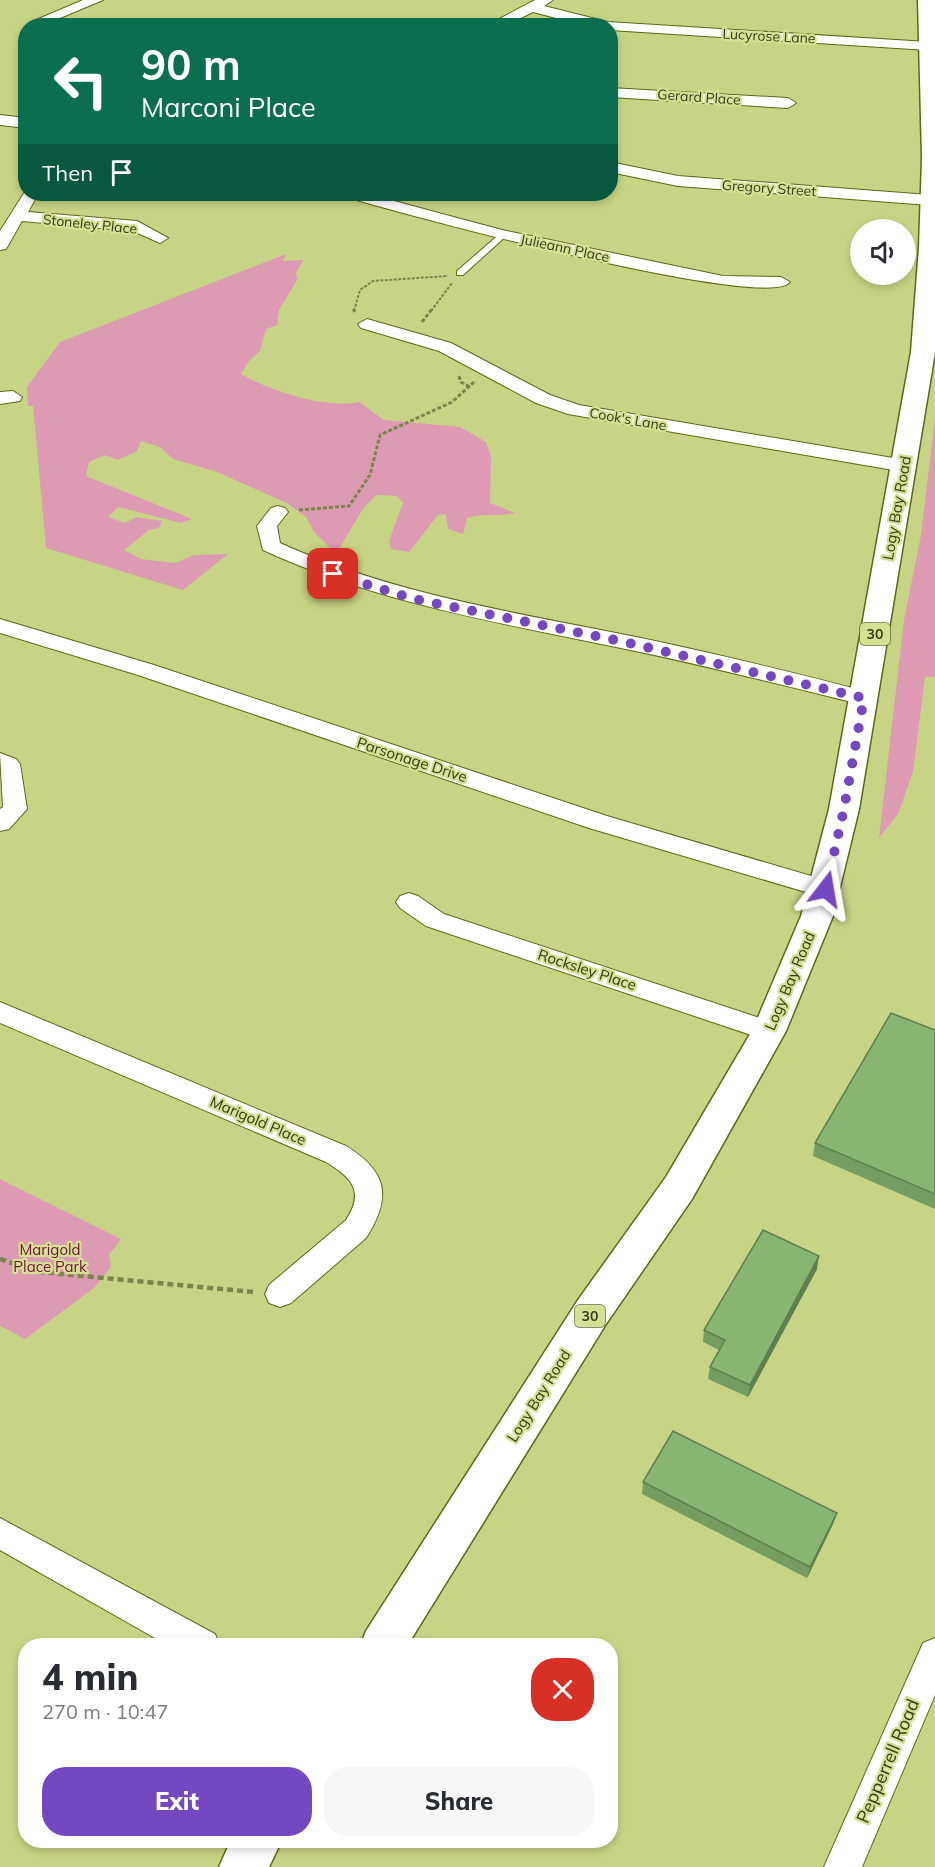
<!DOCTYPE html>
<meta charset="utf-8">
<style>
body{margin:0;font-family:Mulish,sans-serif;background:#f7f7f7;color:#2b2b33;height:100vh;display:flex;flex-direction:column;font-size:22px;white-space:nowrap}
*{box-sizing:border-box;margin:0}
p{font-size:20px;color:#7c7c81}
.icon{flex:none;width:33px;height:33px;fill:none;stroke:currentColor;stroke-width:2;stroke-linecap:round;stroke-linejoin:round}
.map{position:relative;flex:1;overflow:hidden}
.details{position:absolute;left:18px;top:1638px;width:600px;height:210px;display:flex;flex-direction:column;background:#fff;border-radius:24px;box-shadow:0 3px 9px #0003}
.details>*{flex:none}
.guide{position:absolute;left:18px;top:18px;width:600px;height:183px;border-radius:24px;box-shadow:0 3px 9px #0003;background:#0b6e4f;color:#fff;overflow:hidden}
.tools{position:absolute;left:850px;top:219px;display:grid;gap:12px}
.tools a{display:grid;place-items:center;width:66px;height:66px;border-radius:50%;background:#fff;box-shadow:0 3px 9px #0003;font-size:30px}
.pin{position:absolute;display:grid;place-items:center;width:51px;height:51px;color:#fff;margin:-26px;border-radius:12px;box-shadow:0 3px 9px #0006}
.me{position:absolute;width:66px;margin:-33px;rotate:14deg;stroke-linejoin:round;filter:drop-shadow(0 0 4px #0008)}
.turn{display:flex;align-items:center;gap:21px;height:126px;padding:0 24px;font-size:27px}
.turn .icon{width:78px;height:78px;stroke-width:2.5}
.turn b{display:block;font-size:42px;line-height:51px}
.then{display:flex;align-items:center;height:57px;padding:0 24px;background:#0003;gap:12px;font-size:22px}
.round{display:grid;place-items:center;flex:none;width:63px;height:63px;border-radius:24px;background:#f7f7f7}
.headline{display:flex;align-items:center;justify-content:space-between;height:102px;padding:0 24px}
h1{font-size:36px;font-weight:800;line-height:45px}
.primary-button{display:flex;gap:12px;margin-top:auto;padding:12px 24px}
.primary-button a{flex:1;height:69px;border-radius:24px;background:#7348c0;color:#fff;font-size:24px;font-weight:800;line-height:69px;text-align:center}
.primary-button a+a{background:#f7f7f7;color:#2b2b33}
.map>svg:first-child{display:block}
.green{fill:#dc9bb3}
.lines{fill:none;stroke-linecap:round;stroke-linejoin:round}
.lane-casing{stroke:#5e6714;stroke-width:2}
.street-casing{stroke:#5e6714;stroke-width:2}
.primary-casing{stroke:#5e6714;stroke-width:3}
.path-far2{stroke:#7c844d;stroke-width:2;stroke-dasharray:3 1.5;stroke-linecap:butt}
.path-far1{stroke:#7c844d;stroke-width:3;stroke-dasharray:4 2;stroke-linecap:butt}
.path{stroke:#7c844d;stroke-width:4.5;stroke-dasharray:6 4;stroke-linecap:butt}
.lane{fill:#fff;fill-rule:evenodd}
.street{fill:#fff;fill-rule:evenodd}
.primary{fill:#fff;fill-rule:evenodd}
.wall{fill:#759d62}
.shaded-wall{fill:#5f7f50}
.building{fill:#88b672;stroke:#5f7f50;stroke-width:1.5}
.route{stroke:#7348c0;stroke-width:10;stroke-dasharray:0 18}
.labels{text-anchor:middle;stroke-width:4.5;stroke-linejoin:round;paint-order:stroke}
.far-street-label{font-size:14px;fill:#363b1a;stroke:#d5e192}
.shield{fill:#d5e192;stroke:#666d3e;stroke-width:1.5}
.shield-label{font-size:14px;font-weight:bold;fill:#363b1a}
.street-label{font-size:15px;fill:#363b1a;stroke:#d5e192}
.park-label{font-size:15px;fill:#731143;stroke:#d5e192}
.near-street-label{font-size:18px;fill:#363b1a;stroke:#d5e192}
</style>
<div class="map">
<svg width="935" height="1867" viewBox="0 0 935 1867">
<rect width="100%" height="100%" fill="#c8d485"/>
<g class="green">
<path d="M286,254l-3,7 21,-1 -8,12 1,8 -18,30 -2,15 -11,4 -6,22 -11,10 -8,13c30,17 84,35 118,28l25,18 76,7 26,15 5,15 -1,46 25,10c-16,4 -32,0 -48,5l-4,16 -15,-5 -2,-15 -8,1 -29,37 -18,-3 -2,-8 14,-38 -6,-7 -21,-1 -14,15 -26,44 -22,-22 -8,-15 -19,-14 -70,-31 -44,-13 -13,-12 -19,-6 -4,10 -19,9 -14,-5 -15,7 -3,14 106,43 -11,4 -63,-16 -10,10 17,6 11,-6 26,4 -3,7 -10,2 -25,20 17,9 34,4 19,-8 34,-1 -45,36 -137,-42 -13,-142h-5l-1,-19 33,-45z"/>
<polygon points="935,418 935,677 925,677 913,772 898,814 879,838 904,620 921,535"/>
<polygon points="0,1179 121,1239 109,1255 111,1267 94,1288 25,1339 0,1326"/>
</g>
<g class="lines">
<defs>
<polygon id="lane" points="502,232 506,235 505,237 463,275 457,275 457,271"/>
<g id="street">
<polygon points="83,0 103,0 48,23 43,24 36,20"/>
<polygon points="535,0 553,0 544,6 608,22 928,42 935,46 928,50 610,30 610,26 587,26 533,12 505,26 486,26"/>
<polygon points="610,88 788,98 796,103 788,108 610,97"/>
<polygon points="0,115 26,118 26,128 0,125"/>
<polygon points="610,162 678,176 929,195 935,197 935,203 929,205 678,186 610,172"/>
<polygon points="26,190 26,194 38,194 28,212 137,221 168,238 160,243 133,231 22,221 6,249 0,250 0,231"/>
<path d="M345,194h23l134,36 221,46 58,1 9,5c-22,30 -393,-69 -443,-85z"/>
<polygon points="367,319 451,343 550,395 579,405 905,460 915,466 905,472 568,414 536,403 439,351 361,328 358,324"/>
<polygon points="13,391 22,397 20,401 0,404 0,392"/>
<path d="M278,506l7,2 3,4 -11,14 3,17c108,49 221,67 336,90 86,17 171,38 256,60l3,5 -3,5 -8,2c-82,-20 -164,-41 -248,-58 -121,-25 -240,-45 -353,-97l-6,-24 14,-18z"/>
<polygon points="0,619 154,665 607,816 835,883 838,889 835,895 826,898 589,828 138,675 0,633"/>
<polygon points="0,753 16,759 20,764 27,809 9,829 0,831 0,809 3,807"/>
<polygon points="409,893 418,896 444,914 778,1024 782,1031 778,1038 769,1041 426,926 400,908 396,902 400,896"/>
<path d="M0,1002l346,144c42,26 46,51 20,92l-75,65 -11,4 -11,-4 -4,-9 4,-9 77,-65c19,-29 6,-42 -20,-58l-326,-139z"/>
<polygon points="0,1518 215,1634 220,1646 169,1646 0,1550"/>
<polygon points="935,1638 935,1695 862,1867 824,1867 923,1643"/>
</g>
<g id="primary">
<polygon points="918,0 935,0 935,352 859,809 833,916 786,1031 692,1199 606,1324 407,1646 360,1646 366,1631 578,1300 666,1177 753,1029 801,916 829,809 911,352 919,247 922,159"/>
<polygon points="231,1840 282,1840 269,1867 219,1867"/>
</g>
</defs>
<use href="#lane" class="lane-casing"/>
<use href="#street" class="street-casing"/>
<use href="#primary" class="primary-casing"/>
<g class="path-far2">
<polyline points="354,311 360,290 373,281 448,276"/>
<polyline points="431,311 452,283"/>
</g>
<g class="path-far1">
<polyline points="353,309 355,312"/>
<polyline points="422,322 432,309"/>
<polyline points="459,376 461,382 470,387"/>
<polyline points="299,510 349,506 370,475 380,435 452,402 474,382"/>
</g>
<polyline class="path" points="0,1259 39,1272 254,1292"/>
<use href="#lane" class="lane"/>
<use href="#street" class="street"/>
<use href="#primary" class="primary"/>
</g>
<g class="wall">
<polygon points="935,1030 935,1209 813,1156 815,1143"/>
<polygon points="817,1269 748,1397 708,1379 710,1367 719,1350 703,1342 704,1330"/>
<polygon points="643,1482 837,1513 833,1524 807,1578 642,1494"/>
</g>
<g class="shaded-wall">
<polygon points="819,1256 817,1269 748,1397 750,1385"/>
<polygon points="837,1513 833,1524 807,1578 810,1567"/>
</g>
<g class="building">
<polygon points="891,1013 935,1030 935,1194 815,1143"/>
<polygon points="763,1230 819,1256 750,1385 710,1367 725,1340 704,1330"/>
<polygon points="673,1431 837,1513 810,1567 643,1482"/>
</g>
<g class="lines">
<polyline class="route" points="333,574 414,599 620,641 864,698 844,809 826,889"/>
</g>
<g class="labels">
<g class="far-street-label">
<text transform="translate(769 36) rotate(3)" y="5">Lucyrose Lane</text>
<text transform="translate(699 97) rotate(4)" y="5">Gerard Place</text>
<text transform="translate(769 188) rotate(4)" y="5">Gregory Street</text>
<text transform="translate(90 224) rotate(6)" y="5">Stoneley Place</text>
<text transform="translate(565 248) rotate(12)" y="5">Julieann Place</text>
<text transform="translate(628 419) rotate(10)" y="5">Cook's Lane</text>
</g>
<g class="shield">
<rect x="860" y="623" width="30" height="22" rx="4.5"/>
<rect x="575" y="1305" width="30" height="22" rx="4.5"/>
</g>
<g class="shield-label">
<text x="875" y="639">30</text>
<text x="590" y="1321">30</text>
</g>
<g class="street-label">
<text transform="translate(897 508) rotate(-80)" y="5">Logy Bay Road</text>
<text transform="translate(412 760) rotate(18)" y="5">Parsonage Drive</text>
<text transform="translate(587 970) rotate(18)" y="5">Rocksley Place</text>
<text transform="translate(790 981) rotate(-67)" y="5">Logy Bay Road</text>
<text transform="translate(258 1121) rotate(23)" y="5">Marigold Place</text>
<text transform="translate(539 1396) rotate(-58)" y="5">Logy Bay Road</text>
</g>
<g class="park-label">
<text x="50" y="1255">Marigold<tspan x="50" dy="17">Place Park</tspan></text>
</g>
<g class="near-street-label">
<text transform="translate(888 1761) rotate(-67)" y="6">Pepperrell Road</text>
</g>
</g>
</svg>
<div class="tools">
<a><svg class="icon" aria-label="sound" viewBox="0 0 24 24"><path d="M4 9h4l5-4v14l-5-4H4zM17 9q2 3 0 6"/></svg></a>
</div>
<div class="pin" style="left:333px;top:574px;background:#d93025"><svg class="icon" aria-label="arrive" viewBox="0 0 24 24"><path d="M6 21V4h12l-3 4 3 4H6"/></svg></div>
<svg class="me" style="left:826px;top:889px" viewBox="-20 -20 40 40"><path d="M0-17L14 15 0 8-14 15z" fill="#7348c0" stroke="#fff" stroke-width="4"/></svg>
<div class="guide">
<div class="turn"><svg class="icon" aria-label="left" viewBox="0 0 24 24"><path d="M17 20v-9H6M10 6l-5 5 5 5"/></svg><div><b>90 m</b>Marconi Place</div></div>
<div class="then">Then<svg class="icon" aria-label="arrive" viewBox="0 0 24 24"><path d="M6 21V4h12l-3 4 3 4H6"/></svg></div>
</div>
<section class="details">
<div class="headline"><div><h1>4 min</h1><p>270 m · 10:47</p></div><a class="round" style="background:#d93025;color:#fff"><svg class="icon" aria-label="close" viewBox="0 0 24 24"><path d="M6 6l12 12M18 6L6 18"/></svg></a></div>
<div class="primary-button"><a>Exit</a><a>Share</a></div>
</section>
</div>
